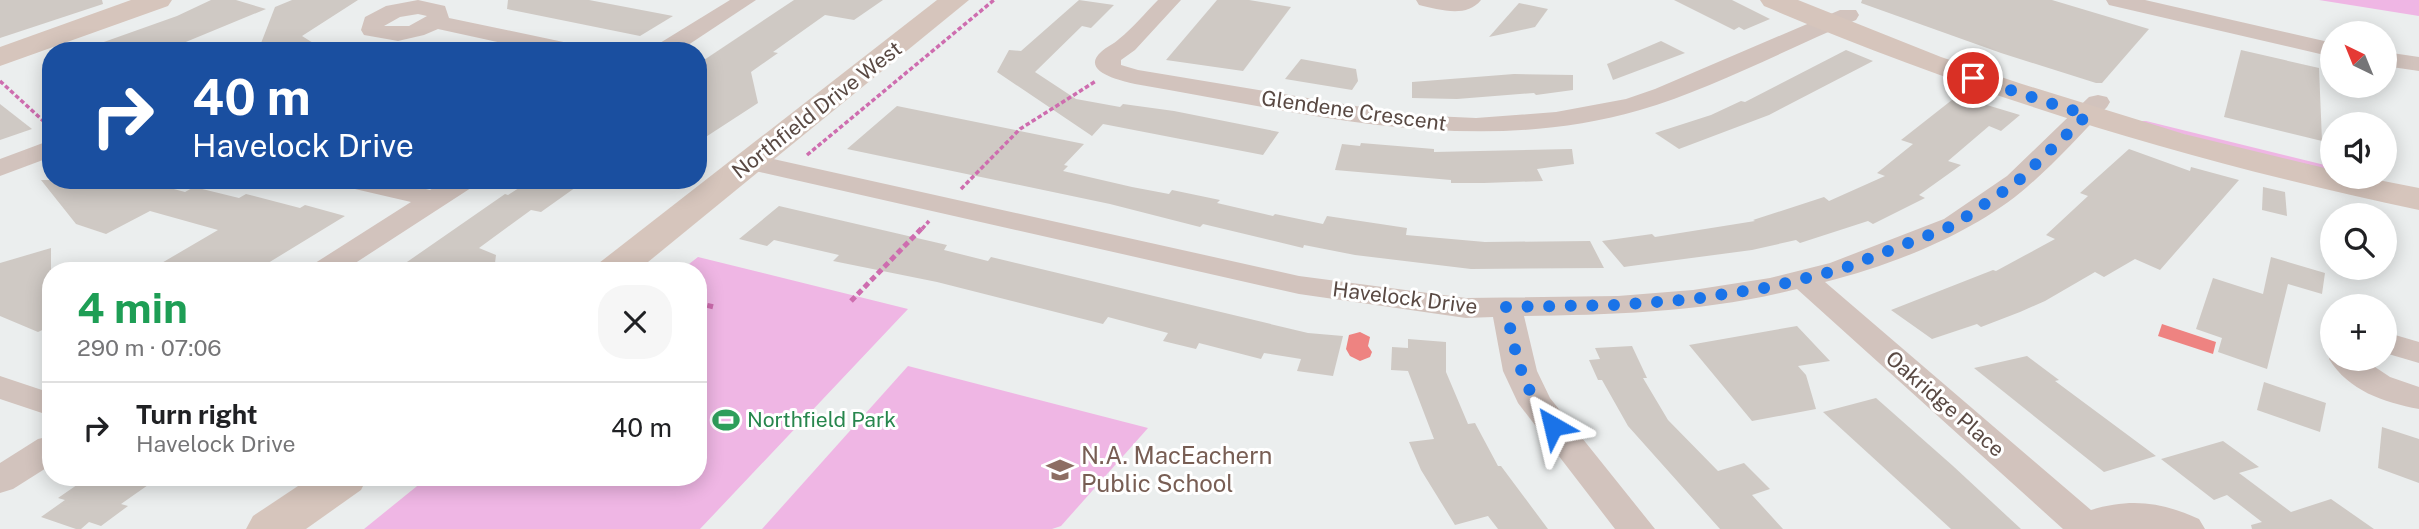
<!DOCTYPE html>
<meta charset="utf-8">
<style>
body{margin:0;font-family:"Public Sans",sans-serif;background:#f6f6f6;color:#202124;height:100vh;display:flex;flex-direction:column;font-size:26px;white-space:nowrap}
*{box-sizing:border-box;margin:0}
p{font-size:23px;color:#757577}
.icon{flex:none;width:38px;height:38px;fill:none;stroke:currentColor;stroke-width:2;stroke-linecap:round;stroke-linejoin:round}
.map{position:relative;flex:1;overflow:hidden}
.drawer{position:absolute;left:42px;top:262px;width:665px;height:224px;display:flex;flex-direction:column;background:#fff;border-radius:28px;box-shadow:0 4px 18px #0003}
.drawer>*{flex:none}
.top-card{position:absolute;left:42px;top:42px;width:665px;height:147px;border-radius:28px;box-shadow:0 4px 18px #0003;background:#1a4fa0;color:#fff;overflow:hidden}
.needle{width:46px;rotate:317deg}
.buttons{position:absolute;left:2320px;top:21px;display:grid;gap:14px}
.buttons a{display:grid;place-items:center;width:77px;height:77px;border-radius:50%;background:#fff;box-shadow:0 4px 18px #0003;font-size:35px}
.pin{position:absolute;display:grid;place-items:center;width:60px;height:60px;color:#fff;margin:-30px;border:4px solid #fff;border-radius:50%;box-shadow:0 2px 7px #0007}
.me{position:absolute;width:77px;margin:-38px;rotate:323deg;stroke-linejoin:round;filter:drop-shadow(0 0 5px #0008)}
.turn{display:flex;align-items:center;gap:24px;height:147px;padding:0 35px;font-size:32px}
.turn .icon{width:91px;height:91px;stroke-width:2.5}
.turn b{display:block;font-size:49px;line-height:60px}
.round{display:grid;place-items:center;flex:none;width:74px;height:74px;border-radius:28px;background:#f6f6f6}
.headline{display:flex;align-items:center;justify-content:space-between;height:119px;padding:0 35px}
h1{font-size:42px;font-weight:700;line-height:52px;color:#1e9e55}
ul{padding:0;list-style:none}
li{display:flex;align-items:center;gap:21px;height:91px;padding:0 35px;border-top:2px solid #e0e0e0}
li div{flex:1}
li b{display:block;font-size:26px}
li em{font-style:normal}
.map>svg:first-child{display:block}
.green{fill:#efb6e4}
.water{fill:#ee8381}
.building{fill:#cfc9c4}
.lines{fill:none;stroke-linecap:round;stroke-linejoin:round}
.path-far1{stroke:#ce6daf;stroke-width:3.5;stroke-dasharray:4.5 2.5;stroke-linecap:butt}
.path{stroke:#ce6daf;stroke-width:5;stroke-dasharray:6 3.5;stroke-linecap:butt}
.street{fill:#d2c3bd;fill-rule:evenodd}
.secondary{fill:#d6c5bc;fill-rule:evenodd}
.route{stroke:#1a73e8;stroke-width:12;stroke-dasharray:0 21.6}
.labels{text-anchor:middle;stroke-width:6;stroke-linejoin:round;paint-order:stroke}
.street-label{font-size:21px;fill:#594943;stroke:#fff}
.leisure-label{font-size:21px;fill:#27864d;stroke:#fff;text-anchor:start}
.near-education-label{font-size:24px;fill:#785e54;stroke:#fff;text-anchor:start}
</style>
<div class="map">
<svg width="2419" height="529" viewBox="0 0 2419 529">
<rect width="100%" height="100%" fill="#ebeeee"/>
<g class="green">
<polygon points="2319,0 2419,0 2419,16"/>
<polygon points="2135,121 2146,121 2333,167 2333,175"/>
<polygon points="698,257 908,309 700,529 364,529 427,478 698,478 698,271 680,271"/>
<polygon points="908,366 1148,428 1061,526 1052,529 762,529"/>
</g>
<g class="water">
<polygon points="2162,324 2216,342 2213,354 2158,336"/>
<polygon points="1360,332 1370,337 1368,346 1372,352 1370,357 1360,361 1350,356 1346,349 1349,335"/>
</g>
<g class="building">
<polygon points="0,0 102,0 103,4 0,38"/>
<polygon points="211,0 236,0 266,9 164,51 88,51 87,48 177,16"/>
<polygon points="292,0 358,0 302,36 326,51 258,51 275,7"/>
<polygon points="508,0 589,0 673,16 640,36 507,9"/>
<polygon points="794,0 883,0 854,20 825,15 773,52 778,53 751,72 758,103 698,142 698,64"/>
<polygon points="1079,0 1114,5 1091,28 1082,26 1035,72 1076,99 1120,107 1123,104 1174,111 1279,132 1263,155 1103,124 1092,136 997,72 1009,50 1021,51"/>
<polygon points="1217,0 1249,0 1291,7 1243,71 1166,60"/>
<polygon points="1674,0 1732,0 1770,19 1744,30 1739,27 1734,30"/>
<polygon points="1862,0 2052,0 2149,29 2102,83 2096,83 2001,53 1861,3"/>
<polygon points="1519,3 1548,9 1535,27 1489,37"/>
<polygon points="1661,41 1685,53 1613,80 1607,64"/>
<polygon points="1846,50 1873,61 1769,115 1679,149 1655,133 1711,115 1741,101 1745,102"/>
<polygon points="2241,50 2319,68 2322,141 2224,117"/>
<polygon points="1301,59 1356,69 1358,81 1352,90 1285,79"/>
<polygon points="1514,74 1573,75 1573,90 1536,95 1534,93 1457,99 1412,98 1412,82"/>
<polygon points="1957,96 2020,115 2001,131 1989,126 1948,161 1961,165 1919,195 1925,198 1873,224 1868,221 1800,243 1796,240 1752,250 1631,266 1624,267 1602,241 1652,234 1655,237 1755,221 1753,220 1824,197 1829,201 1885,176 1877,173 1913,144 1901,140"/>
<polygon points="0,104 32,129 0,140"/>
<polygon points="897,106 1084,144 1064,165 1068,166 1063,171 1132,187 1169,194 1172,190 1220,200 1217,203 1273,216 1275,214 1323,224 1327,216 1407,228 1406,235 1485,242 1590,241 1604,268 1471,269 1355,255 1304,245 1303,248 1203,224 1200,227 1110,204 847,149"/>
<polygon points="1361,143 1434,149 1434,152 1572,149 1574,164 1537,169 1543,181 1484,183 1451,183 1451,180 1335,170 1342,144 1360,146"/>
<polygon points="2129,149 2190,171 2191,167 2239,180 2160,270 2135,259 2104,277 2095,272 2045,301 2020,312 1981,327 1977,324 1932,339 1891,310 1993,270 1996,271 2055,239 2046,235 2088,196 2080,193"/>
<polygon points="41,180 140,180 185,192 194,187 239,198 246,194 300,208 305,205 345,216 255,271 148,271 218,230 150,211 106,234 76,224"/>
<polygon points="541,180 586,180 541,212 531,210 479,248 496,255 494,271 394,271 505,194 508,195 522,186 530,188"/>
<polygon points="2263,187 2285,192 2287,216 2262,210"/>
<polygon points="779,206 947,245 944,250 988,261 991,257 1308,333 1343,336 1333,376 1297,371 1301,359 1264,353 1261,359 1199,343 1196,349 1163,341 1168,333 1108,317 1103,324 937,282 833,261 839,255 774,240 767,246 739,239"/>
<polygon points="51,248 51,326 38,332 0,316 0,263"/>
<polygon points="2271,257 2325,273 2322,294 2288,284 2267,369 2218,352 2222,338 2196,329 2213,278 2263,294"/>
<polygon points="1797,326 1830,361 1798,366 1806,375 1816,409 1752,421 1689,345"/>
<polygon points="1408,339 1446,342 1446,372 1468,424 1475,423 1498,466 1501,466 1548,529 1498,529 1488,516 1455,525 1421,470 1409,442 1434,439 1408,371 1391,370 1392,347 1408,348"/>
<polygon points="1632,346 1647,378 1643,378 1668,420 1718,471 1744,463 1770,489 1752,495 1783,529 1720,529 1628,426 1602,380 1598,380 1589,360 1600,359 1595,348"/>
<polygon points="2027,356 2059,380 2055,381 2156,456 2104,472 1974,368"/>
<polygon points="2264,382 2326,403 2320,432 2257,410"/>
<polygon points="1876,398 1953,466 2021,529 1951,529 1823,412"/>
<polygon points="2382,427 2419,439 2419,483 2378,468"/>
<polygon points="2223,441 2259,467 2239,473 2291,512 2331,499 2374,529 2252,529 2251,525 2262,522 2227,495 2214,500 2161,459"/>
<polygon points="87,478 158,478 121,504 128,506 101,526 89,522 81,529 76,529 41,517 65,500 58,498"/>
</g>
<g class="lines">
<g class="path-far1">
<polyline points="0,81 51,128"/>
<polyline points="807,155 994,0"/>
<polyline points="961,189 1020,129 1096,81"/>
<polyline points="922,229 929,221"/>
</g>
<g class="path">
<polyline points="851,301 923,227"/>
<polyline points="698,303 714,307"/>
</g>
<g class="street">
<path d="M418,0l27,6 4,12 124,26 8,2 3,5h-45l-101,-22 -14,6 -26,6 -34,-6 -3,-5 4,-13 21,-11zM418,14l9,2 -18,10h-25l16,-9z"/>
<polygon points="730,0 756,0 679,51 652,51 655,46"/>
<path d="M1158,0h23l-46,50 -14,10v5l17,5 272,45 66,3 80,-6 70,-13 29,-10 185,-79h16l3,5 -3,5c-69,29 -145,69 -216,90 -168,49 -338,2 -505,-26 -12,-3 -56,-12 -34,-32 5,-5 13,-8 18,-13 14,-11 26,-26 39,-39z"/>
<path d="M1416,0h65c-15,19 -43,9 -62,5z"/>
<polygon points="2106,0 2145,0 2333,43 2333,57 2109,5"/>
<polygon points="2385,52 2419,57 2419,71 2385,66"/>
<path d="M2098,95l9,2 3,5 -3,5c-26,27 -52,56 -80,80 -53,46 -134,78 -202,95l266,228c40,-12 71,-8 108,9l6,10h-142l-266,-240c-90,23 -182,26 -273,27l13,55 13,27 105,131h-40l-97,-126 -15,-32 -10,-54 -27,1 -167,-24 -548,-124 -9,-2 -4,-6 4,-6 9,-2 548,122 167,22 152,-2 75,-6 77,-12 60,-15 114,-44 63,-43 82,-79z"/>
<polygon points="51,140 51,157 0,176 0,159"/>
<polygon points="339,180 389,180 430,190 445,180 477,180 474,186 343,271 308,271 312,265 411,202 342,186"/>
<polygon points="2385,332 2419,342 2419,363 2385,353"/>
<path d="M2333,353v6h30l27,18 29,10v22c-36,-7 -70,-18 -90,-50z"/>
<polygon points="0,376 51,393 51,416 0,399"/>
<polygon points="51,436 51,465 13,489 0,493 0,463 38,439"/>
</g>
<g class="secondary">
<polygon points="131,0 172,0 168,6 0,66 0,47"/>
<polygon points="937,0 969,0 637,271 594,271 599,263"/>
<path d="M1760,0h38l143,57 81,27 162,50 149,36v7h30l56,11v22c-228,-48 -440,-113 -655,-204z"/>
<polygon points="310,478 367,478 361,490 306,529 246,529 253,516"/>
</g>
</g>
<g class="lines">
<path class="route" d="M1553,426c-31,-37 -38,-72 -47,-119l112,-2 75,-6 77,-12 72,-18 112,-44 63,-43 70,-67 -114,-37"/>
</g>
<defs>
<symbol id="stadium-bare" viewBox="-9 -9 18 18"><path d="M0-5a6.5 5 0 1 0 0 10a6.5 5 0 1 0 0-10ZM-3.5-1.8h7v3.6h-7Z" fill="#2e9e5b" stroke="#fff" stroke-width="2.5" paint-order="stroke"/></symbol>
<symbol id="school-bare" viewBox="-9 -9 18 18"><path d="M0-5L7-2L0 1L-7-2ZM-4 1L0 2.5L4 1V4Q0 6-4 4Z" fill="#8d6e63" stroke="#fff" stroke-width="2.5" paint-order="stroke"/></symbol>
</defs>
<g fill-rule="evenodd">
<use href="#stadium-bare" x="707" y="401" width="38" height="38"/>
<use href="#school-bare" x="1041" y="451" width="38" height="38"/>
</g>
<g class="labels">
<g class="street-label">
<text transform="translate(817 110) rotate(-38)" y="7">Northfield Drive West</text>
<text transform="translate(1354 111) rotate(8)" y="7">Glendene Crescent</text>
<text transform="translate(1405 298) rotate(7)" y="7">Havelock Drive</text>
<text transform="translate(1945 404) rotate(41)" y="7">Oakridge Place</text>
</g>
<g class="leisure-label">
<text x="747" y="427">Northfield Park</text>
</g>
<g class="near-education-label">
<text x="1081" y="464">N.A. MacEachern<tspan x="1081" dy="28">Public School</tspan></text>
</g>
</g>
</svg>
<div class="buttons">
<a><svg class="needle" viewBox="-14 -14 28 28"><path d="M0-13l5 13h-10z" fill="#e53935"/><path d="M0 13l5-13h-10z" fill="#757577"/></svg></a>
<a><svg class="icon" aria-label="sound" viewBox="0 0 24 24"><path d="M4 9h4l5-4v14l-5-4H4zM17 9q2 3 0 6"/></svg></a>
<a><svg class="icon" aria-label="search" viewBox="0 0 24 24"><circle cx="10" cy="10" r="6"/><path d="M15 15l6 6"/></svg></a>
<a>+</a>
</div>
<div class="pin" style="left:1973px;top:78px;background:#d93025"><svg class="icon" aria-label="arrive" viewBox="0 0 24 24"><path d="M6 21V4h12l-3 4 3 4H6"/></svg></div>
<svg class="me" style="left:1553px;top:426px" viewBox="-20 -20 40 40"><path d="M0-17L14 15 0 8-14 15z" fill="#1a73e8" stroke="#fff" stroke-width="4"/></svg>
<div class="top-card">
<div class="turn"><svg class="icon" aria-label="right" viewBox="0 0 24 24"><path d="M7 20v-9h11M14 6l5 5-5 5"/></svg><div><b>40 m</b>Havelock Drive</div></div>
</div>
<section class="drawer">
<div class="headline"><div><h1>4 min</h1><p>290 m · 07:06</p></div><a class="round"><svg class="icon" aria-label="close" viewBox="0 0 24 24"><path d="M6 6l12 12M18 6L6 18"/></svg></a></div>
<ul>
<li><svg class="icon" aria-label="right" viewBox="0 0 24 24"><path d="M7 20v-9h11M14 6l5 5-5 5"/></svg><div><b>Turn right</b><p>Havelock Drive</p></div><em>40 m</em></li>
</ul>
</section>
</div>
